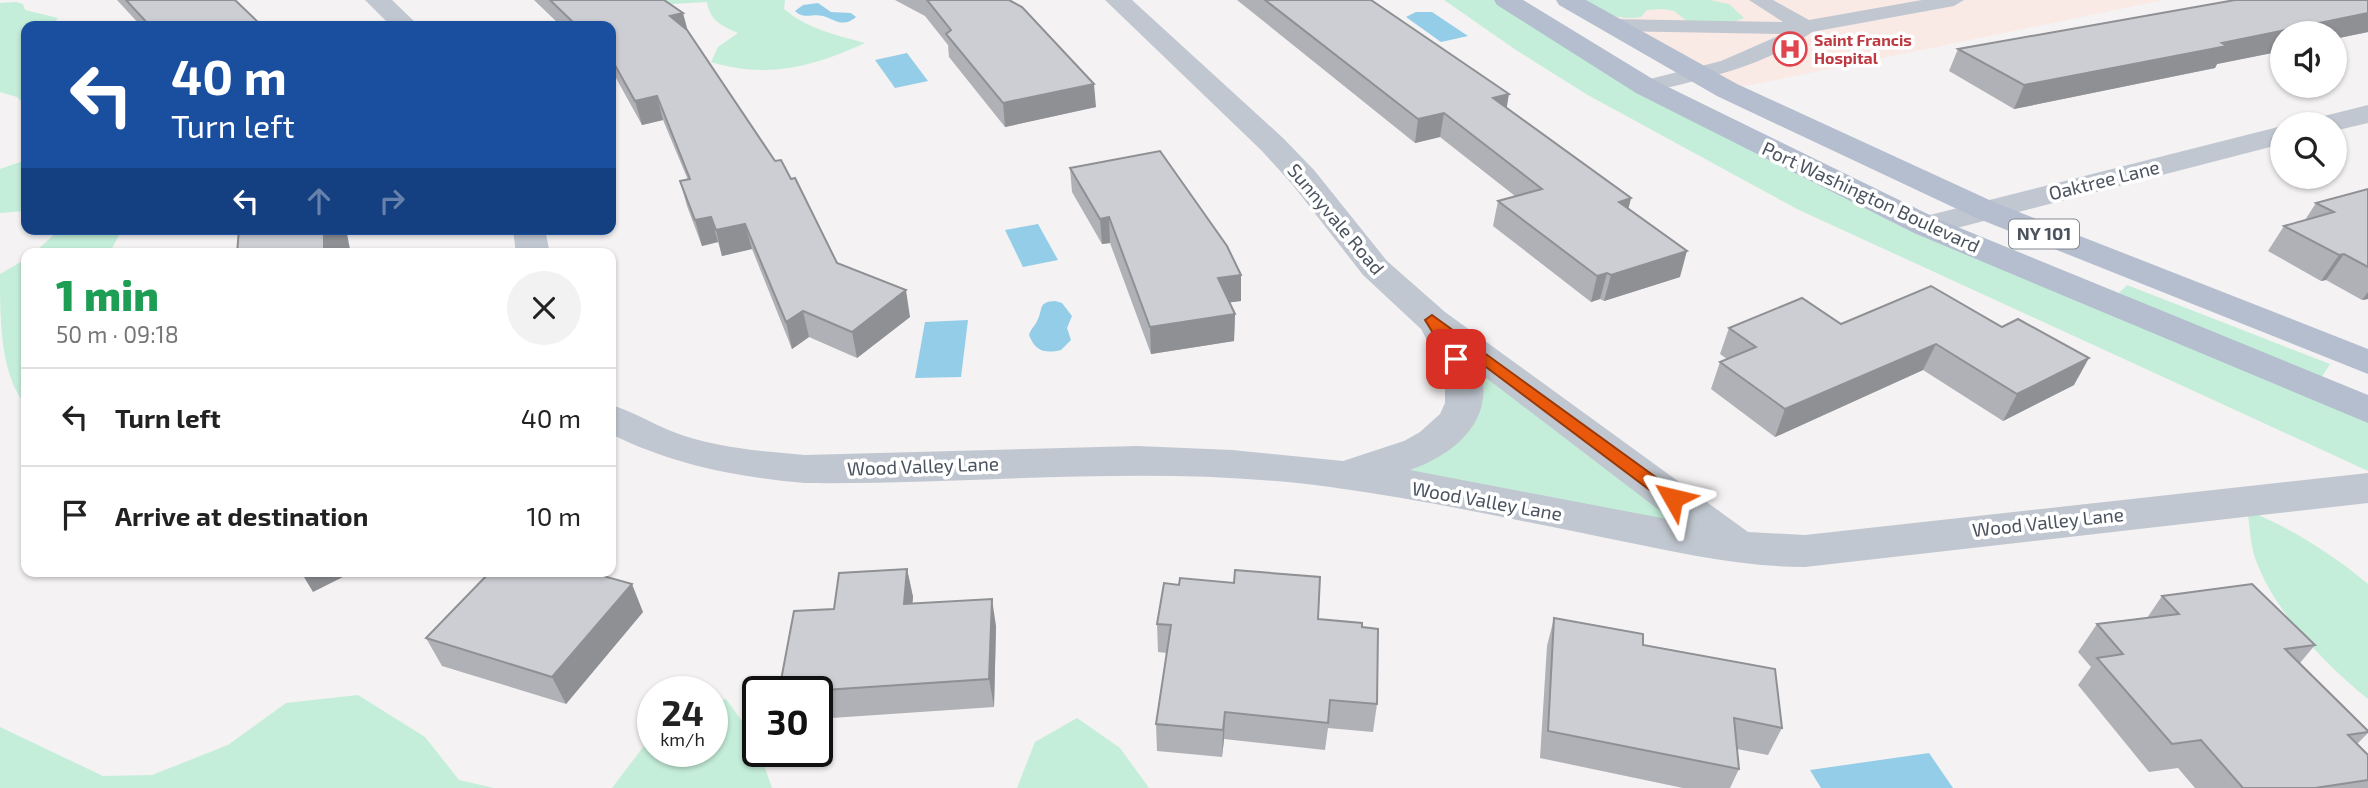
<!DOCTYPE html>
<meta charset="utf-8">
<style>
body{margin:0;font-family:"Exo 2",sans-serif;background:#f2f2f2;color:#222;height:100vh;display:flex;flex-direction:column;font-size:26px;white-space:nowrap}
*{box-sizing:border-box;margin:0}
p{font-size:23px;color:#767676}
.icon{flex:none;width:38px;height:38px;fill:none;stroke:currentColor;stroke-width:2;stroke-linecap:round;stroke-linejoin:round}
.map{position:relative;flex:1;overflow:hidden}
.side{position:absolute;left:21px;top:248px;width:595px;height:329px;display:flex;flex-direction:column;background:#fff;border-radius:14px;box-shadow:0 2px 5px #0004}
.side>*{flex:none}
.guide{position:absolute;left:21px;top:21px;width:595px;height:214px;border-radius:14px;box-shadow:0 2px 5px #0004;background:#1a4fa0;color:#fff;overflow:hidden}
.buttons{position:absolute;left:2270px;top:21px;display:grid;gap:14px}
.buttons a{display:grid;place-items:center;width:77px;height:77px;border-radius:50%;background:#fff;box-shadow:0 2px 5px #0004;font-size:35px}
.speed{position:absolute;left:637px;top:676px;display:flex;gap:14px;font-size:35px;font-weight:700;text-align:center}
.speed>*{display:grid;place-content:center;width:91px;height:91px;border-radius:50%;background:#fff;box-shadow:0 2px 5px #0004;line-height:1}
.speed small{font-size:18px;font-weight:400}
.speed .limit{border:4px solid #111;border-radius:10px;background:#fff;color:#111}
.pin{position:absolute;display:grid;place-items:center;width:60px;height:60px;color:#fff;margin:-30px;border-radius:14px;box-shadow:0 4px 10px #0006}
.me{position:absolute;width:77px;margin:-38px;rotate:307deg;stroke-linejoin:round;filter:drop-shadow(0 0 5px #0008)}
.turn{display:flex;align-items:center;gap:24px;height:147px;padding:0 35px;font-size:32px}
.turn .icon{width:91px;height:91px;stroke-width:2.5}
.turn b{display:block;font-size:49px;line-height:60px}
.lanes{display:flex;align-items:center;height:66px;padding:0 35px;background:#0003;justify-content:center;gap:35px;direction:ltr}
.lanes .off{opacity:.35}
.round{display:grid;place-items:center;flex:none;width:74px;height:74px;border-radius:37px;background:#f2f2f2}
.summary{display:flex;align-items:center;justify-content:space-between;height:119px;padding:0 35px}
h1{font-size:42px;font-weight:800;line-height:52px;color:#1e9e55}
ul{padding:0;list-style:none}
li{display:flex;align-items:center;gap:21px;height:98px;padding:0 35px;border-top:2px solid #e0e0e0}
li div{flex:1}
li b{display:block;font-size:26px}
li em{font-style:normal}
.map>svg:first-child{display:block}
.medical{fill:#faeae6}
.green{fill:#c4eed9}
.water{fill:#94cde8}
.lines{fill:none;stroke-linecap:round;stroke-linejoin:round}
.service{fill:#c1c7d0;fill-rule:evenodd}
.minor{fill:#c1c7d0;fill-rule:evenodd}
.primary{fill:#b4becf;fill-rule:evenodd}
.wall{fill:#afb1b6}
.shaded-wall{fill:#8f9094}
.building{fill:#ccced4;stroke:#8f9094;stroke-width:2}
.route{fill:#ea580c;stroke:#983908;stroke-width:2}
.labels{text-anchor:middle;stroke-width:7;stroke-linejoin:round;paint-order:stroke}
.far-health-label{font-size:16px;font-weight:bold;fill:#be3a42;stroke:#fff;text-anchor:start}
.shield{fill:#fff;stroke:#81878f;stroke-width:2}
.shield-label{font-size:18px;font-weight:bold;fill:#4b535f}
.street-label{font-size:19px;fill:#4b535f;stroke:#fff}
</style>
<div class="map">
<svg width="2368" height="788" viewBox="0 0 2368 788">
<rect width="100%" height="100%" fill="#f4f2f2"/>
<polygon class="medical" points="1568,0 2164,0 1727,90"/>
<g class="green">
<path d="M650,0h135l-1,9c24,20 52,26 81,34 -53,24 -97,36 -154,19l7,-15 20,-14c-16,-7 -28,-12 -31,-31l-35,2z"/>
<polygon points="1444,0 1506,0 1722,127 2368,411 2368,471 1797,209 1586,94 1516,50"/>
<path d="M1579,0h131l19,4 15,14 -13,5 -43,-1 -14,-11 -11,-2 -16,1 -6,7c-25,4 -41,-5 -62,-17z"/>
<polygon points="16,2 23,4 25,10 58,18 52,26 26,26 26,106 17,97 0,92 0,3"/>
<polygon points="26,160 26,211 0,213 0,169"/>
<polygon points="60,229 122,229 109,254 33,254"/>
<path d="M26,259v146c-26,-29 -26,-87 -26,-131z"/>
<polygon points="2127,285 2330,364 2320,380 2114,298"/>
<polygon points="1446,339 1738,547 1387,465 1457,419"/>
<path d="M2247,510c45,19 83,42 121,74v115c-44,-36 -93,-86 -113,-141 -5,-15 -5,-33 -8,-48z"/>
<polygon points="358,695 425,737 459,780 494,788 0,788 0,727 103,776 152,775 228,745 286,703"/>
<polygon points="726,699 755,739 772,788 612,788 653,734 653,751 712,751 712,703"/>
<polygon points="1077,718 1120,748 1149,788 1017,788 1035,742"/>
</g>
<g class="water">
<path d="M818,3l13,9 20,1 5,4c-13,11 -20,3 -33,-1 -11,-3 -19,4 -28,-5l8,-6z"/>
<polygon points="1416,12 1432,12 1468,36 1441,42 1406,17"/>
<polygon points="907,53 928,81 895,88 875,60"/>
<polygon points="1038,224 1058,260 1023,267 1005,230"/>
<path d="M1055,301l7,2 10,13 -5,12 4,12 -10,10c-16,4 -26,1 -32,-15 2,-7 7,-10 9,-16 5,-11 0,-17 17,-18z"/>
<polygon points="968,320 961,377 915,378 925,322"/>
<polygon points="1929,753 1953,788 1821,788 1810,770"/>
</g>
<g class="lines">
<path class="service" d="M1749,0h24l36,20 113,-20h42l-10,6 -142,26c-48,35 -109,47 -166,61l-8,-1 -3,-5 3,-5 83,-21 62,-27 -172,-3 -7,-2 -3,-4 3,-4 7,-2 172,3z"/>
<g class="minor">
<polygon points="365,0 392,0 419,26 391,26"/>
<path d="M1105,0h27l151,138 31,32 73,91 58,51 303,220 57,3 563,-62v30l-563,64c-65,0 -130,-15 -194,-28 -93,-19 -187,-39 -281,-52 -178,-24 -348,-2 -525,-4 -68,-6 -132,-18 -194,-49v-29c21,6 40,18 60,26 43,17 89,20 134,24l332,-9 95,4 111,11 61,-20 16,-9 20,-18 5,-11v-19l-6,-21 -18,-34 -58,-54 -71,-91 -31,-34zM1481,374l191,146 -262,-50c41,-14 84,-47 71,-96z"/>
<polygon points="2368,105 2368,123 2334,131 2334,124 2311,124 2316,118"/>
<polygon points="2282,126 2282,144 1926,236 1914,233 1910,226 1914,219"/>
<polygon points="513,229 545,229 550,254 516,254"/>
</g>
<g class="primary">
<polygon points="1494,0 1523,0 1656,81 1938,219 2368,395 2368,423 1914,233 1636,93 1497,5"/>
<polygon points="1556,0 1586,0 1737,84 1996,203 2368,349 2368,374 1974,217 1717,96 1559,5"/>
</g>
</g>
<g class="wall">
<polygon points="117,0 235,0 262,26 141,26"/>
<polygon points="534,0 664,0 688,33 775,161 791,179 837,263 910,317 857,358 809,337 792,349 752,249 722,256 718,242 702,246 687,206 680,181 688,180 663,120 642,125 611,69 611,26 561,26"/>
<polygon points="895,0 1009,0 1096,107 1005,127 949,57 948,45 925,16"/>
<polygon points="1237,0 1371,0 1507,108 1631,198 1628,209 1680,277 1604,301 1600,299 1591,302 1493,226 1498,201 1515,196 1440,137 1415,143"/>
<polygon points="2368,0 2368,32 2334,39 2334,33 2282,33 2282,51 2217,64 2215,68 2014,109 1949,71 1958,49"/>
<polygon points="1070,168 1241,301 1229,302 1235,314 1234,341 1151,354 1110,243 1102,244 1072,192"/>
<polygon points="2368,189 2368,299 2362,300 2326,280 2321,281 2268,251 2284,226 2305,220 2316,203"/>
<polygon points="1931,286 2074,385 2003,421 1923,370 1775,437 1711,389 1720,362 1727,359 1720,354 1729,328 1841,324"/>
<polygon points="907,569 913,597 912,603 996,626 994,707 817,719 817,691 779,691 834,609"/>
<polygon points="2162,596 2315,645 2300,663 2368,731 2368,733 2357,744 2368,755 2368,788 2195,788 2178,768 2149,772 2078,685 2091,667 2078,652 2097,624 2147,618"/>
<polygon points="643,612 566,704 442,666 426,638"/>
<polygon points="1554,618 1782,728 1768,755 1737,749 1739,769 1730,788 1683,788 1540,758 1547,646"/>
<polygon points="1318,619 1362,627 1377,704 1373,732 1328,728 1325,750 1224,739 1222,757 1157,751 1156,724 1167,653 1158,652 1157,624"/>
</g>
<g class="shaded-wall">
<polygon points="683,13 689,35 670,16"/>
<polygon points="2368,13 2368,32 2334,39 2334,33 2282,33 2282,51 2217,64 2215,68 2014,109 2024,85"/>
<polygon points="1094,84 1096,107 1005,127 1003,103"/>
<polygon points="1509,94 1505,118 1493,98"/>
<polygon points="657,96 663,120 642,125 635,101"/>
<polygon points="1444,113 1440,137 1415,143 1418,119"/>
<polygon points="1631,198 1625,223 1619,202"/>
<polygon points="711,217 718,242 702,246 695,220"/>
<polygon points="1109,217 1110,243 1102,244 1100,219"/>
<polygon points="745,224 752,249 722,256 716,230"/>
<polygon points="324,229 346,229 350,249 336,252 336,254 324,254"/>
<polygon points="1687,251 1680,277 1604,301 1611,275"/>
<polygon points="2344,254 2326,280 2321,281 2339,255"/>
<polygon points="1607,273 1600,299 1591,302 1597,276"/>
<polygon points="1241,275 1241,301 1218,304 1218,278"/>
<polygon points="906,290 910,317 857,358 852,332"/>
<polygon points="2368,292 2368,299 2362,300"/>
<polygon points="803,311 809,337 792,349 786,322"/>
<polygon points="1235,314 1234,341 1151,354 1150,327"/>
<polygon points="1936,344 1923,370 1775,437 1785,409"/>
<polygon points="2089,358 2074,385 2003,421 2017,394"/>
<polygon points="907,569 913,597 910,632 904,604"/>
<polygon points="301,572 353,572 313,592"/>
<polygon points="632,584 643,612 566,704 552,677"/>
<polygon points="992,599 996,626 994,707 989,679"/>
<polygon points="1225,712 1224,739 1222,757 1223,730"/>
</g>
<g class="building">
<polygon points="126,0 235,0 262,26 150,26"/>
<polygon points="550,0 664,0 683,13 670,16 687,30 775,161 781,160 791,179 795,178 837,263 906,290 852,332 803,311 786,322 745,224 716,230 711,217 695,220 680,181 690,179 657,96 635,101 611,58 611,26 577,26"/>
<polygon points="927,0 1009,0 1022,7 1094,84 1003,103 946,34 951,30"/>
<polygon points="1265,0 1371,0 1509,94 1493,98 1631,198 1619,202 1687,251 1611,275 1607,273 1597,276 1498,201 1542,189 1444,113 1418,119"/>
<polygon points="2235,0 2368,0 2368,13 2222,43 2227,46 2024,85 1958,49"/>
<polygon points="1160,151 1227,246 1241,275 1218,278 1235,314 1150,327 1109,217 1100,219 1070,168"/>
<polygon points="2368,189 2368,267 2344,254 2339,255 2284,226 2334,212 2316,203"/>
<polygon points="239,229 324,229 324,254 237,254"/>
<polygon points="1931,286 2002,327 2018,319 2089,358 2017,394 1936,344 1785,409 1720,362 1756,347 1729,328 1802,298 1841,324"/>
<polygon points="907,569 904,604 992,599 989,679 809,691 779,691 794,611 834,609 839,573"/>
<polygon points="1235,570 1320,577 1318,619 1362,623 1362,627 1378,629 1377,704 1330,700 1328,723 1225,712 1223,730 1156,724 1171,625 1157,624 1164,583 1179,585 1180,578 1234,583"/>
<polygon points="490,572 589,572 632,584 552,677 426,638"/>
<polygon points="2252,584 2315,645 2285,649 2368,731 2368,732 2348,735 2368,755 2368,780 2315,788 2243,788 2201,740 2172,744 2097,658 2123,654 2097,624 2179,614 2162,596"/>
<polygon points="1554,618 1643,634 1643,645 1775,669 1782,728 1734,718 1739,769 1548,731"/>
</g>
<polygon class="route" points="1432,315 1679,494 1682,498 1679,503 1667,503 1454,343 1464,359 1461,362 1451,362 1425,320"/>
<defs>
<symbol id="hospital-ring" viewBox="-11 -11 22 22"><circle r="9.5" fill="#fff" stroke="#e0444e" stroke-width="1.5"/><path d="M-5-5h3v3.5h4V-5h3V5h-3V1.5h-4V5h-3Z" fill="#e0444e"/></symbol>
</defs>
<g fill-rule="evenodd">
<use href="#hospital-ring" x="1771" y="30" width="38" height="38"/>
</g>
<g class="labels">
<g class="far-health-label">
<text x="1814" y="46">Saint Francis<tspan x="1814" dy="18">Hospital</tspan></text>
</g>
<rect class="shield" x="2009" y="219.5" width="70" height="29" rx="5"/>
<g class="shield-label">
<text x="2044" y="240">NY 101</text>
</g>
<g class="street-label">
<text transform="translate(2104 180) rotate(-14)" y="7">Oaktree Lane</text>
<text transform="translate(1871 197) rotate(25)" y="7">Port Washington Boulevard</text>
<text transform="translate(1336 219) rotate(50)" y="7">Sunnyvale Road</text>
<text transform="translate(923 466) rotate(-2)" y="7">Wood Valley Lane</text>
<text transform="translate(1487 501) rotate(10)" y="7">Wood Valley Lane</text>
<text transform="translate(2048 522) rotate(-6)" y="7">Wood Valley Lane</text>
</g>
</g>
</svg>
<div class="buttons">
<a><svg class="icon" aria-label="sound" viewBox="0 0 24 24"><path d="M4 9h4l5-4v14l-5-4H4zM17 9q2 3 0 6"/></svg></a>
<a><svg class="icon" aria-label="search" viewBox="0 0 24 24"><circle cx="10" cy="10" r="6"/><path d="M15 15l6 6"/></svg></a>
</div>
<div class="speed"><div>24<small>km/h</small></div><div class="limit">30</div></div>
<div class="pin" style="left:1456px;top:359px;background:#d93025"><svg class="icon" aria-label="arrive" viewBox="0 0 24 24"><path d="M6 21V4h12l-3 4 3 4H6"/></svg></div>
<svg class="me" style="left:1673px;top:498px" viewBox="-20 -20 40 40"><path d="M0-17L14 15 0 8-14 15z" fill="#ea580c" stroke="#fff" stroke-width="4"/></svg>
<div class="guide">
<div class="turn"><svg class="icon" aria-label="left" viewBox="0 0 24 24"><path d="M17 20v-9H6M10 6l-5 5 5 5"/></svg><div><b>40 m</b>Turn left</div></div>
<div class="lanes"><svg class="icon" aria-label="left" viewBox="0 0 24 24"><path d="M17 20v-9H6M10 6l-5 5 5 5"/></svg><svg class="icon off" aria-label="ahead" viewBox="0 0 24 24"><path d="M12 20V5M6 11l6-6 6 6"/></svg><svg class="icon off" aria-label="right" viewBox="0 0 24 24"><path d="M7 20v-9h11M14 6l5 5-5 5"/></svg></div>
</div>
<section class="side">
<div class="summary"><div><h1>1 min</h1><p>50 m · 09:18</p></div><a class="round"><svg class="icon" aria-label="close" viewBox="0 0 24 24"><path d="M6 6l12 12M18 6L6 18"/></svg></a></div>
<ul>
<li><svg class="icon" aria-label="left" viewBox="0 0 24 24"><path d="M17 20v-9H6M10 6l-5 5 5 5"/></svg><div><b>Turn left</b></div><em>40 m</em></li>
<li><svg class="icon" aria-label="arrive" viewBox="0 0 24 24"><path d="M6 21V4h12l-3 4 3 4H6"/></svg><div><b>Arrive at destination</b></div><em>10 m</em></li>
</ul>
</section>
</div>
